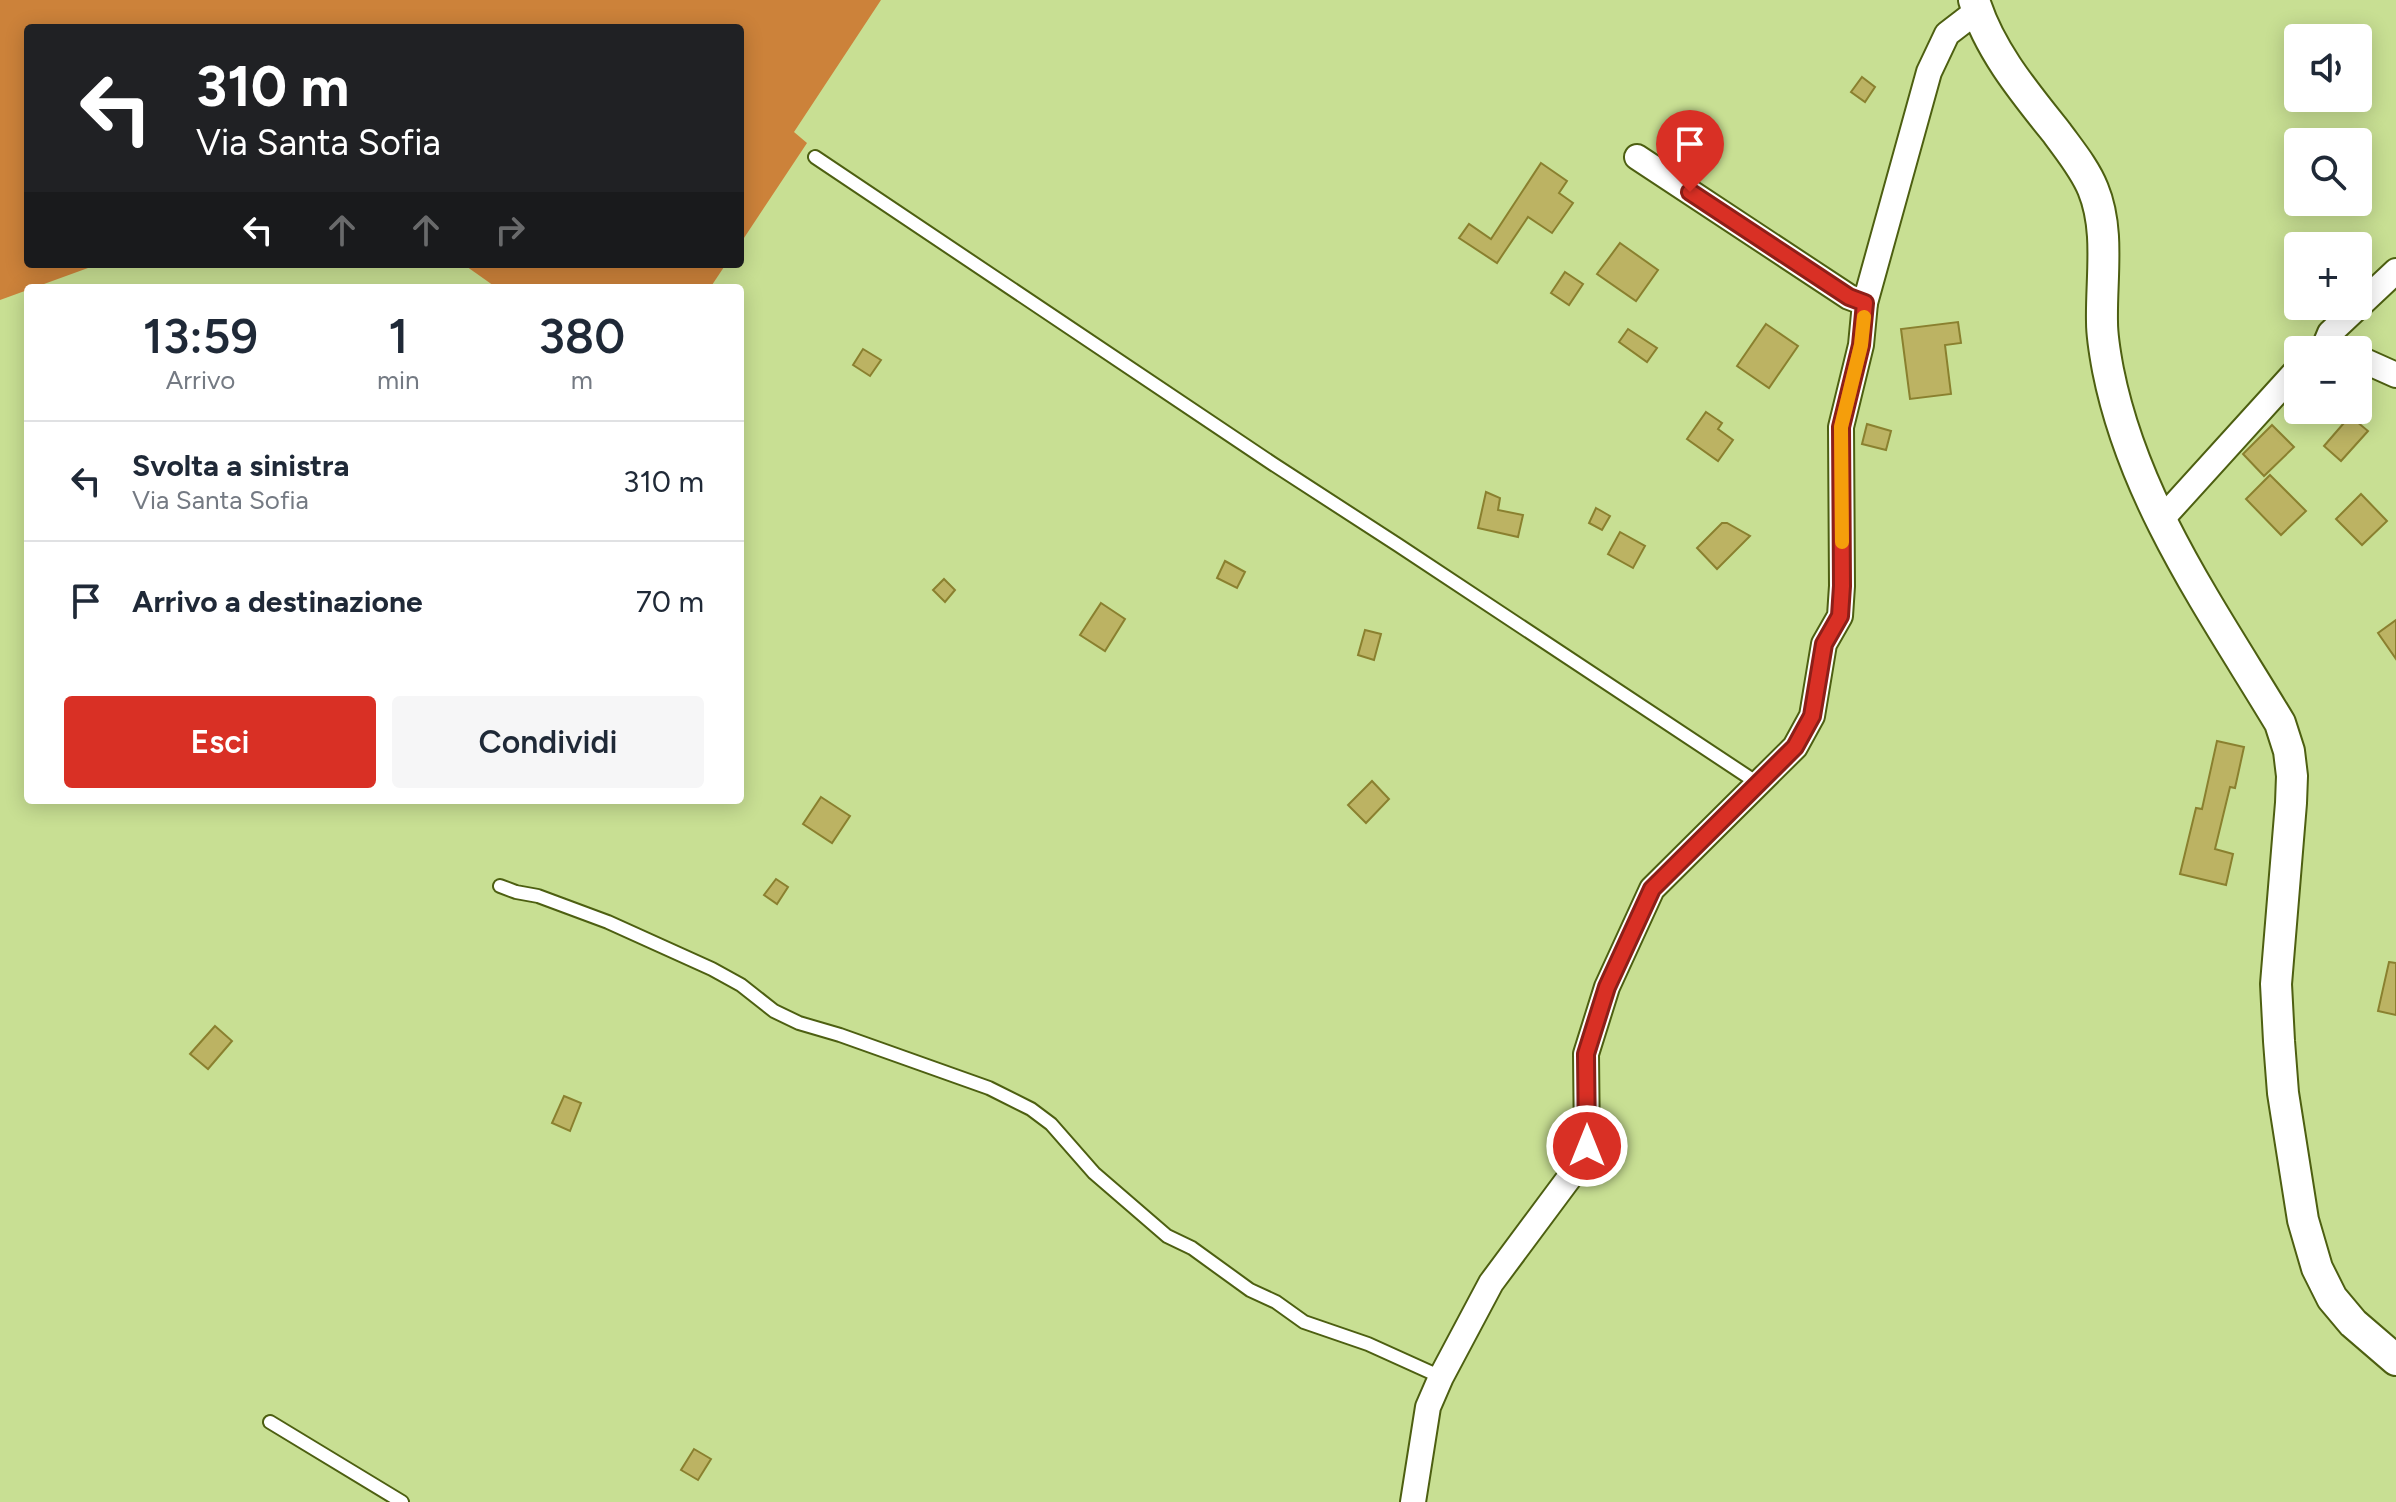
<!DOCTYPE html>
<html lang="it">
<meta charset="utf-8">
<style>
body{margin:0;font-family:Figtree,sans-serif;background:#f6f6f7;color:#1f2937;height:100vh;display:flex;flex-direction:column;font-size:30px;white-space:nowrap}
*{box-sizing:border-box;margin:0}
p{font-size:26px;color:#747a83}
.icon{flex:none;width:44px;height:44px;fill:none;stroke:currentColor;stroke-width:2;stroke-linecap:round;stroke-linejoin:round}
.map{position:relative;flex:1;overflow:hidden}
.side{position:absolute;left:24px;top:284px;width:720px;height:520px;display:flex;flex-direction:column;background:#fff;border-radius:8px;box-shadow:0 4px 20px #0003}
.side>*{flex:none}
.hud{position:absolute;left:24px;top:24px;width:720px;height:244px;border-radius:8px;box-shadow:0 4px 20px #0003;background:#202124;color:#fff;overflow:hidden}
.tools{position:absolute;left:2284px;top:24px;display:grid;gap:16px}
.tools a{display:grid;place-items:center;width:88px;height:88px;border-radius:8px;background:#fff;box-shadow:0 4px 20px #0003;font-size:40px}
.pin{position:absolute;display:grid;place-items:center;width:68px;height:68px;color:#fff;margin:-82px -34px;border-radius:50% 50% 50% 0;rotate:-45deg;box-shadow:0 0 8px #0007}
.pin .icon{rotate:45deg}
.me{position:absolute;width:88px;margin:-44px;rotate:0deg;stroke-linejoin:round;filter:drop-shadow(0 0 6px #0008)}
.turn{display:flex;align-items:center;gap:28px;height:168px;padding:0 40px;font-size:36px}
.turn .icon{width:104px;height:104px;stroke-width:2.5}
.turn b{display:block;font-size:56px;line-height:68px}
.lanes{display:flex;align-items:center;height:76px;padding:0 40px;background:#0003;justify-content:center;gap:40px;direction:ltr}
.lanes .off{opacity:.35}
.eta{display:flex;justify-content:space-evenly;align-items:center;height:136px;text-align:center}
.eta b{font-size:48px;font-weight:600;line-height:56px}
.cta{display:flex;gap:16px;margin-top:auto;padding:16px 40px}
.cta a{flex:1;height:92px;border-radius:8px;background:#d93025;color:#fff;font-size:32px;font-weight:600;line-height:92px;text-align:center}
.cta a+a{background:#f6f6f7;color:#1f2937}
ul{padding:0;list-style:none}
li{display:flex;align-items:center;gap:24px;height:120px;padding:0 40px;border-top:2px solid #e0e1e3}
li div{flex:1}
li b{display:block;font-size:30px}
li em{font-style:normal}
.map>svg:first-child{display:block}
.forest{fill:#cc823a}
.building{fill:#bcb363;stroke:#8a802f;stroke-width:2}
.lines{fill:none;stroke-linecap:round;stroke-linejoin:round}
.service-casing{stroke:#4d5f11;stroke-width:16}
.minor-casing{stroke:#4d5f11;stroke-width:28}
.tertiary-casing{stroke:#4d5f11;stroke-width:34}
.service{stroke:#fff;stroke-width:12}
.minor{stroke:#fff;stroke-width:24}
.tertiary{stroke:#fff;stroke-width:30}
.route-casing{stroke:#8d1f18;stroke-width:20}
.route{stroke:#d93025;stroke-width:14}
.slow{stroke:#f59e0b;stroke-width:14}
</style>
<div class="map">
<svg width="2396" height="1502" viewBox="0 0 2396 1502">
<rect width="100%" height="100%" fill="#c8df93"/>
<g class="forest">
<polygon points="0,0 881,0 794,132 807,143 740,244 740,28 28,28 28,264 99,264 0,300"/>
<polygon points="463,264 726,264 710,288 497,288"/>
</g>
<g class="building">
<polygon points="1862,77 1875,87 1865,102 1851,92"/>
<polygon points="1541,163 1567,181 1559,193 1573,203 1552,233 1528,217 1497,263 1459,238 1469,224 1491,239"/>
<polygon points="1620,243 1658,270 1636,301 1597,274"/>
<polygon points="1565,272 1583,284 1569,305 1551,293"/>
<polygon points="1958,322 1961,343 1945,345 1951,394 1910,399 1901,329"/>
<polygon points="1766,324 1798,346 1769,388 1737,366"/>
<polygon points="1628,329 1657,348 1647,362 1619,342"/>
<polygon points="863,349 881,360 870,376 853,365"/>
<polygon points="1706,412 1722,423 1718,429 1733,440 1718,461 1687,439"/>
<polygon points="2350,416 2368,431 2341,461 2324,446"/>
<polygon points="1867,424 1891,431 1886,450 1862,444"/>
<polygon points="2272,425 2294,447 2264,476 2243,454"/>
<polygon points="2270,475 2306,511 2281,535 2246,499"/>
<polygon points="1486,492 1500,498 1498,510 1523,515 1518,537 1478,528"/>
<polygon points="2361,494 2387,521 2362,545 2336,519"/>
<polygon points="1596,508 1610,516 1602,530 1589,523"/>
<polygon points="1722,523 1727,523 1750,536 1717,569 1697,548"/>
<polygon points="1620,532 1645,546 1633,568 1608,554"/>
<polygon points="1225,561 1245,572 1237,588 1217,578"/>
<polygon points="944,579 955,590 945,602 933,590"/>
<polygon points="1101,603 1125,619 1105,651 1080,635"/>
<polygon points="2396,620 2396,659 2378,633"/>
<polygon points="1365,630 1381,634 1374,660 1358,655"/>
<polygon points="2217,741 2244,747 2235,788 2230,787 2215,849 2233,854 2226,885 2180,874 2196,808 2202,809"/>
<polygon points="1372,781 1389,799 1366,823 1348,805"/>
<polygon points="821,797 850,816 832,843 803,824"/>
<polygon points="776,879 788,887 777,904 764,895"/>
<polygon points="2389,962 2396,963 2396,1015 2378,1011"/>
<polygon points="215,1026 232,1041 208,1069 190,1054"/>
<polygon points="564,1096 581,1103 570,1131 552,1123"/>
<polygon points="694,1449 711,1459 698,1480 681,1470"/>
</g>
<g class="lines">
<defs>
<g id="service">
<polyline points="815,157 1273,464 1398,545 1759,784"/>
<polyline points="500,886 516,892 538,896 608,922 712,969 741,985 774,1011 799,1023 840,1035 989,1088 1031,1109 1051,1124 1094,1173 1167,1236 1192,1248 1250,1290 1276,1302 1304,1322 1368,1344 1441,1377"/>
<polyline points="270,1422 402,1502"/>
</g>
<g id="minor">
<polyline points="1637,157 1849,297 1865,303"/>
<polyline points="2325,345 2330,333 2396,271"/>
<polyline points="2358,358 2396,375"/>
<polyline points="2160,521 2298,369"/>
<polyline points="1413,1502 1428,1407 1441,1377 1491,1283 1581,1162 1587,1146 1586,1054 1607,987 1652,889 1795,747 1812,716 1824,644 1840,616 1842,586 1841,427 1861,345 1865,303 1929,72 1947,34 1977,11"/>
</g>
<path id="tertiary" d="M1974,0c15,50 51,93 83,133 13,18 28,36 36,56 17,41 8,89 9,133 0,15 3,32 6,48 26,131 104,240 172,353l9,28 3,25 -1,27 -15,181 3,57 4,52 20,127 14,48 15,30 21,25 43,37"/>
</defs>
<use href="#service" class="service-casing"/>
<use href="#minor" class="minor-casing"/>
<use href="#tertiary" class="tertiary-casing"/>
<use href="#service" class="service"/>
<use href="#minor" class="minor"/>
<use href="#tertiary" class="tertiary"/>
</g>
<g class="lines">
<defs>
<polyline id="route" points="1587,1146 1586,1054 1607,987 1652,889 1795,747 1812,716 1824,644 1840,616 1842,586 1841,427 1861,345 1865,303 1849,297 1690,192"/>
</defs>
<use href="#route" class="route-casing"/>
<use href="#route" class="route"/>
<polyline class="slow" points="1842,542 1841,427 1861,345 1864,317"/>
</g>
</svg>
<div class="tools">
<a><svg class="icon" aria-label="sound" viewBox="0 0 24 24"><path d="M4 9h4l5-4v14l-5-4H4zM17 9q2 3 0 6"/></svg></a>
<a><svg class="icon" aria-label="search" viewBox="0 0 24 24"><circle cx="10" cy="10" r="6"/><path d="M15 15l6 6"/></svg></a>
<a>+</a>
<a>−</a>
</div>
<div class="pin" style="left:1690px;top:192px;background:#d93025"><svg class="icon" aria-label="arrive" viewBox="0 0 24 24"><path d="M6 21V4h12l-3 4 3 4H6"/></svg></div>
<svg class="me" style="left:1587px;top:1146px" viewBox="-20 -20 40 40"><circle r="17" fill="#d93025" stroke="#fff" stroke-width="3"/><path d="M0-11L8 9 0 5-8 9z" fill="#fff"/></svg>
<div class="hud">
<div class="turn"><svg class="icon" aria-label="left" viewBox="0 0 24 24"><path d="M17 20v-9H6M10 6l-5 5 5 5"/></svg><div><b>310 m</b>Via Santa Sofia</div></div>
<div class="lanes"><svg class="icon" aria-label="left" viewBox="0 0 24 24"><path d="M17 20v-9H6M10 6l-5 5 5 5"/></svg><svg class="icon off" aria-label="ahead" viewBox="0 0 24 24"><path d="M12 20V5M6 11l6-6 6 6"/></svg><svg class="icon off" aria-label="ahead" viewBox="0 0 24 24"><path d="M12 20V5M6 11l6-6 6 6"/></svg><svg class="icon off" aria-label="right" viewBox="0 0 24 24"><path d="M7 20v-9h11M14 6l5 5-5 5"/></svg></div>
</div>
<section class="side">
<div class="eta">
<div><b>13:59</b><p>Arrivo</p></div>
<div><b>1</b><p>min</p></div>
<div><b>380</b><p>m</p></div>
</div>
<ul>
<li><svg class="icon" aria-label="left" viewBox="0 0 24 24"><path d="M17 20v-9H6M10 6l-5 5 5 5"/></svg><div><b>Svolta a sinistra</b><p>Via Santa Sofia</p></div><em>310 m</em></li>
<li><svg class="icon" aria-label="arrive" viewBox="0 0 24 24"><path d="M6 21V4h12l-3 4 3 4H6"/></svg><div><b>Arrivo a destinazione</b></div><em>70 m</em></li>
</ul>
<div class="cta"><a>Esci</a><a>Condividi</a></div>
</section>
</div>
